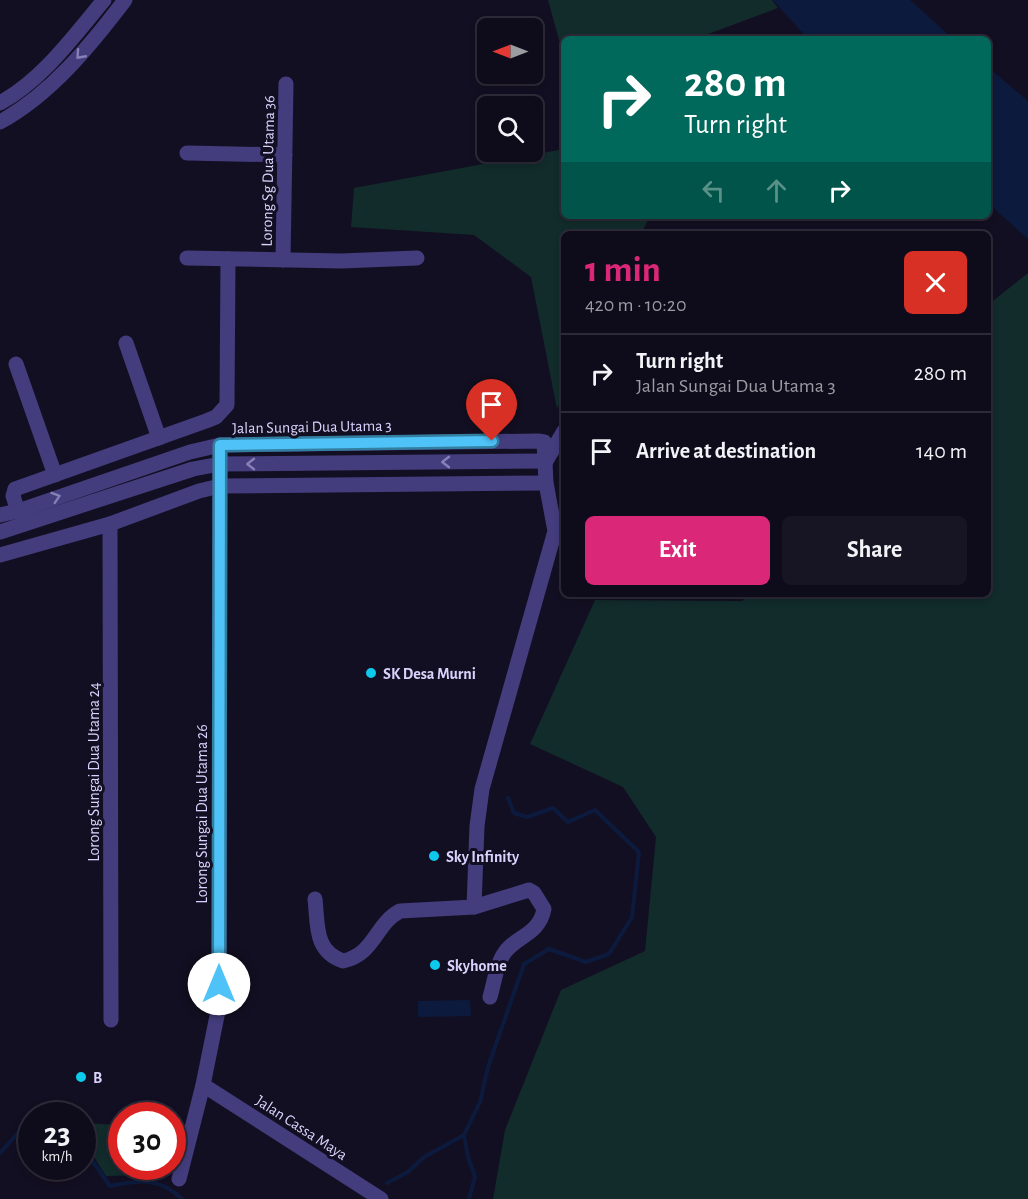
<!DOCTYPE html>
<meta charset="utf-8">
<style>
body{margin:0;font-family:"Alegreya Sans",sans-serif;background:#171423;color:#f1f3f6;height:100vh;display:flex;flex-direction:column;font-size:22px;white-space:nowrap}
*{box-sizing:border-box;margin:0}
p{font-size:20px;color:#9b9ba2}
.icon{flex:none;width:33px;height:33px;fill:none;stroke:currentColor;stroke-width:2;stroke-linecap:round;stroke-linejoin:round}
.map{position:relative;flex:1;overflow:hidden}
.panel{position:absolute;left:561px;top:231px;width:430px;height:366px;display:flex;flex-direction:column;background:#0e0b1a;border-radius:9px;box-shadow:0 3px 9px #0003,0 0 0 2px #2e2b39}
.panel>*{flex:none}
.banner{position:absolute;left:561px;top:36px;width:430px;height:183px;border-radius:9px;box-shadow:0 3px 9px #0003,0 0 0 2px #2e2b39;background:#00695c;color:#fff;overflow:hidden}
.needle{width:39px;rotate:270deg}
.fabs{position:absolute;left:477px;top:18px;display:grid;gap:12px}
.fabs a{display:grid;place-items:center;width:66px;height:66px;border-radius:9px;background:#0e0b1a;box-shadow:0 3px 9px #0003,0 0 0 2px #2e2b39;font-size:30px}
.speed{position:absolute;left:18px;top:1102px;display:flex;gap:12px;font-size:30px;font-weight:700;text-align:center}
.speed>*{display:grid;place-content:center;width:78px;height:78px;border-radius:50%;background:#0e0b1a;box-shadow:0 3px 9px #0003,0 0 0 2px #2e2b39;line-height:1}
.speed small{font-size:15px;font-weight:400}
.speed .limit{border:9px solid #d22;background:#fff;color:#111}
.pin{position:absolute;display:grid;place-items:center;width:51px;height:51px;color:#fff;margin:-62px -26px;border-radius:50% 50% 50% 0;rotate:-45deg;box-shadow:0 0 6px #0007}
.pin .icon{rotate:45deg}
.me{position:absolute;width:66px;margin:-33px;rotate:0deg;stroke-linejoin:round;filter:drop-shadow(0 0 4px #0008)}
.turn{display:flex;align-items:center;gap:21px;height:126px;padding:0 24px;font-size:27px}
.turn .icon{width:78px;height:78px;stroke-width:2.5}
.turn b{display:block;font-size:42px;line-height:51px}
.lanes{display:flex;align-items:center;height:57px;padding:0 24px;background:#0003;justify-content:center;gap:30px;direction:ltr}
.lanes .off{opacity:.35}
.round{display:grid;place-items:center;flex:none;width:63px;height:63px;border-radius:9px;background:#171423}
.headline{display:flex;align-items:center;justify-content:space-between;height:102px;padding:0 24px}
h1{font-size:36px;font-weight:700;line-height:45px;color:#db2777}
.button{display:flex;gap:12px;margin-top:auto;padding:12px 24px}
.button a{flex:1;height:69px;border-radius:9px;background:#db2777;color:#fff;font-size:24px;font-weight:700;line-height:69px;text-align:center}
.button a+a{background:#171423;color:#f1f3f6}
ul{padding:0;list-style:none}
li{display:flex;align-items:center;gap:18px;height:78px;padding:0 24px;border-top:2px solid #2e2b39}
li div{flex:1}
li b{display:block;font-size:22px}
li em{font-style:normal}
.map>svg:first-child{display:block}
.green{fill:#122b2b}
.water{fill:#0c1b3d}
.lines{fill:none;stroke-linecap:round;stroke-linejoin:round}
.stream{stroke:#0c1b3d;stroke-width:4}
.minor{stroke:#433d7e;stroke-width:15}
.oneway{stroke:#8680b7}
.route-casing{stroke:#337fa1;stroke-width:15}
.route{stroke:#4fc3f7;stroke-width:10}
.poi-dot{fill:#0dcaed;stroke:#130f22;stroke-width:2}
.labels{text-anchor:middle;stroke-width:6;stroke-linejoin:round;paint-order:stroke}
.street-label{font-size:16px;fill:#d9d2fc;stroke:#130f22}
.poi-label{font-size:16px;font-weight:bold;fill:#d9d2fc;stroke:#130f22;text-anchor:start}
</style>
<div class="map">
<svg width="1028" height="1199" viewBox="0 0 1028 1199">
<rect width="100%" height="100%" fill="#130f22"/>
<g class="green">
<polygon points="548,0 772,0 778,8 695,39 564,39 564,58"/>
<polygon points="564,149 564,216 650,216 641,234 564,234 564,394 557,409 531,277 474,235 351,227 354,188"/>
<polygon points="1028,273 1028,1199 493,1199 505,1130 561,990 645,951 656,837 623,787 530,744 595,600 742,601 749,594 988,594 989,304"/>
<polygon points="83,1123 121,1125 122,1167 146,1167 145,1175 106,1176 83,1140"/>
</g>
<g class="water">
<polygon points="773,0 910,0 953,39 808,39"/>
<polygon points="989,68 1028,101 1028,239 989,204"/>
<polygon points="470,1000 471,1016 418,1017 418,1001"/>
</g>
<g class="lines">
<g class="stream">
<path d="M82,1146l28,40c28,-6 50,-9 72,13"/>
<polyline points="0,1153 19,1132 32,1134"/>
<polyline points="387,1183 408,1172 424,1157 464,1135"/>
<polyline points="469,1199 475,1177 468,1157 464,1135 480,1102 488,1067 524,964 549,949 586,962 609,954 632,917 639,852 595,810 568,822 553,808 527,817 514,813 508,798"/>
</g>
<g class="minor">
<path d="M0,103c43,-24 73,-66 104,-103"/>
<path d="M0,122c51,-28 90,-76 125,-122"/>
<polyline points="187,153 285,155"/>
<polyline points="187,258 341,261 417,258"/>
<polyline points="283,260 286,84"/>
<polyline points="126,343 159,438"/>
<polyline points="16,364 55,475"/>
<polyline points="546,461 564,431"/>
<polyline points="18,511 13,496 15,489 206,421 216,417 227,405 228,259"/>
<polyline points="0,515 18,511 190,452 220,445 538,441 544,442 546,483 555,531 482,789 477,826 474,907"/>
<polyline points="110,524 111,1020"/>
<polyline points="0,532 193,469 220,464 546,461"/>
<polyline points="0,555 110,524 199,491 220,486 546,483"/>
<path d="M315,899c3,26 -1,52 28,62 32,-7 32,-37 57,-50l74,-4 55,-17 5,3 10,16c-5,27 -30,27 -41,46 -7,11 -9,29 -13,42"/>
<polyline points="203,1085 381,1199"/>
<polyline points="179,1179 203,1085 219,1006 220,445"/>
</g>
</g>
<defs><path id="oneway-chevron" d="M-2-3.5L2.5 0L-2 3.5" fill="none" stroke-width="1.6" stroke-linecap="round" stroke-linejoin="round" transform="scale(1.5)"/></defs>
<g class="oneway">
<use href="#oneway-chevron" transform="translate(80 55) rotate(132)"/>
<use href="#oneway-chevron" transform="translate(446 462) rotate(180)"/>
<use href="#oneway-chevron" transform="translate(251 464) rotate(180)"/>
<use href="#oneway-chevron" transform="translate(56 497) rotate(-18)"/>
</g>
<g class="lines">
<defs>
<polyline id="route" points="219,984 220,445 492,441"/>
</defs>
<use href="#route" class="route-casing"/>
<use href="#route" class="route"/>
</g>
<g class="poi-dot">
<circle cx="371" cy="673" r="6"/>
<circle cx="434" cy="856" r="6"/>
<circle cx="435" cy="965" r="6"/>
<circle cx="81" cy="1077" r="6"/>
</g>
<g class="labels">
<g class="street-label">
<text transform="translate(267 171) rotate(-89)" y="6">Lorong Sg Dua Utama 36</text>
<text transform="translate(312 426) rotate(-1)" y="6">Jalan Sungai Dua Utama 3</text>
<text transform="translate(93 772) rotate(-90)" y="6">Lorong Sungai Dua Utama 24</text>
<text transform="translate(201 814) rotate(-90)" y="6">Lorong Sungai Dua Utama 26</text>
<text transform="translate(302 1127) rotate(33)" y="6">Jalan Cassa Maya</text>
</g>
<g class="poi-label">
<text x="383" y="679">SK Desa Murni</text>
<text x="446" y="862">Sky Infinity</text>
<text x="447" y="971">Skyhome</text>
<text x="93" y="1083">B</text>
</g>
</g>
</svg>
<div class="fabs">
<a><svg class="needle" viewBox="-14 -14 28 28"><path d="M0-13l5 13h-10z" fill="#e53935"/><path d="M0 13l5-13h-10z" fill="#9b9ba2"/></svg></a>
<a><svg class="icon" aria-label="search" viewBox="0 0 24 24"><circle cx="10" cy="10" r="6"/><path d="M15 15l6 6"/></svg></a>
</div>
<div class="speed"><div>23<small>km/h</small></div><div class="limit">30</div></div>
<div class="pin" style="left:492px;top:441px;background:#d93025"><svg class="icon" aria-label="arrive" viewBox="0 0 24 24"><path d="M6 21V4h12l-3 4 3 4H6"/></svg></div>
<svg class="me" style="left:219px;top:984px" viewBox="-20 -20 40 40"><circle r="19" fill="#fff"/><path d="M0-13L10 11 0 6-10 11z" fill="#4fc3f7"/></svg>
<div class="banner">
<div class="turn"><svg class="icon" aria-label="right" viewBox="0 0 24 24"><path d="M7 20v-9h11M14 6l5 5-5 5"/></svg><div><b>280 m</b>Turn right</div></div>
<div class="lanes"><svg class="icon off" aria-label="left" viewBox="0 0 24 24"><path d="M17 20v-9H6M10 6l-5 5 5 5"/></svg><svg class="icon off" aria-label="ahead" viewBox="0 0 24 24"><path d="M12 20V5M6 11l6-6 6 6"/></svg><svg class="icon" aria-label="right" viewBox="0 0 24 24"><path d="M7 20v-9h11M14 6l5 5-5 5"/></svg></div>
</div>
<section class="panel">
<div class="headline"><div><h1>1 min</h1><p>420 m · 10:20</p></div><a class="round" style="background:#d93025;color:#fff"><svg class="icon" aria-label="close" viewBox="0 0 24 24"><path d="M6 6l12 12M18 6L6 18"/></svg></a></div>
<ul>
<li><svg class="icon" aria-label="right" viewBox="0 0 24 24"><path d="M7 20v-9h11M14 6l5 5-5 5"/></svg><div><b>Turn right</b><p>Jalan Sungai Dua Utama 3</p></div><em>280 m</em></li>
<li><svg class="icon" aria-label="arrive" viewBox="0 0 24 24"><path d="M6 21V4h12l-3 4 3 4H6"/></svg><div><b>Arrive at destination</b></div><em>140 m</em></li>
</ul>
<div class="button"><a>Exit</a><a>Share</a></div>
</section>
</div>
